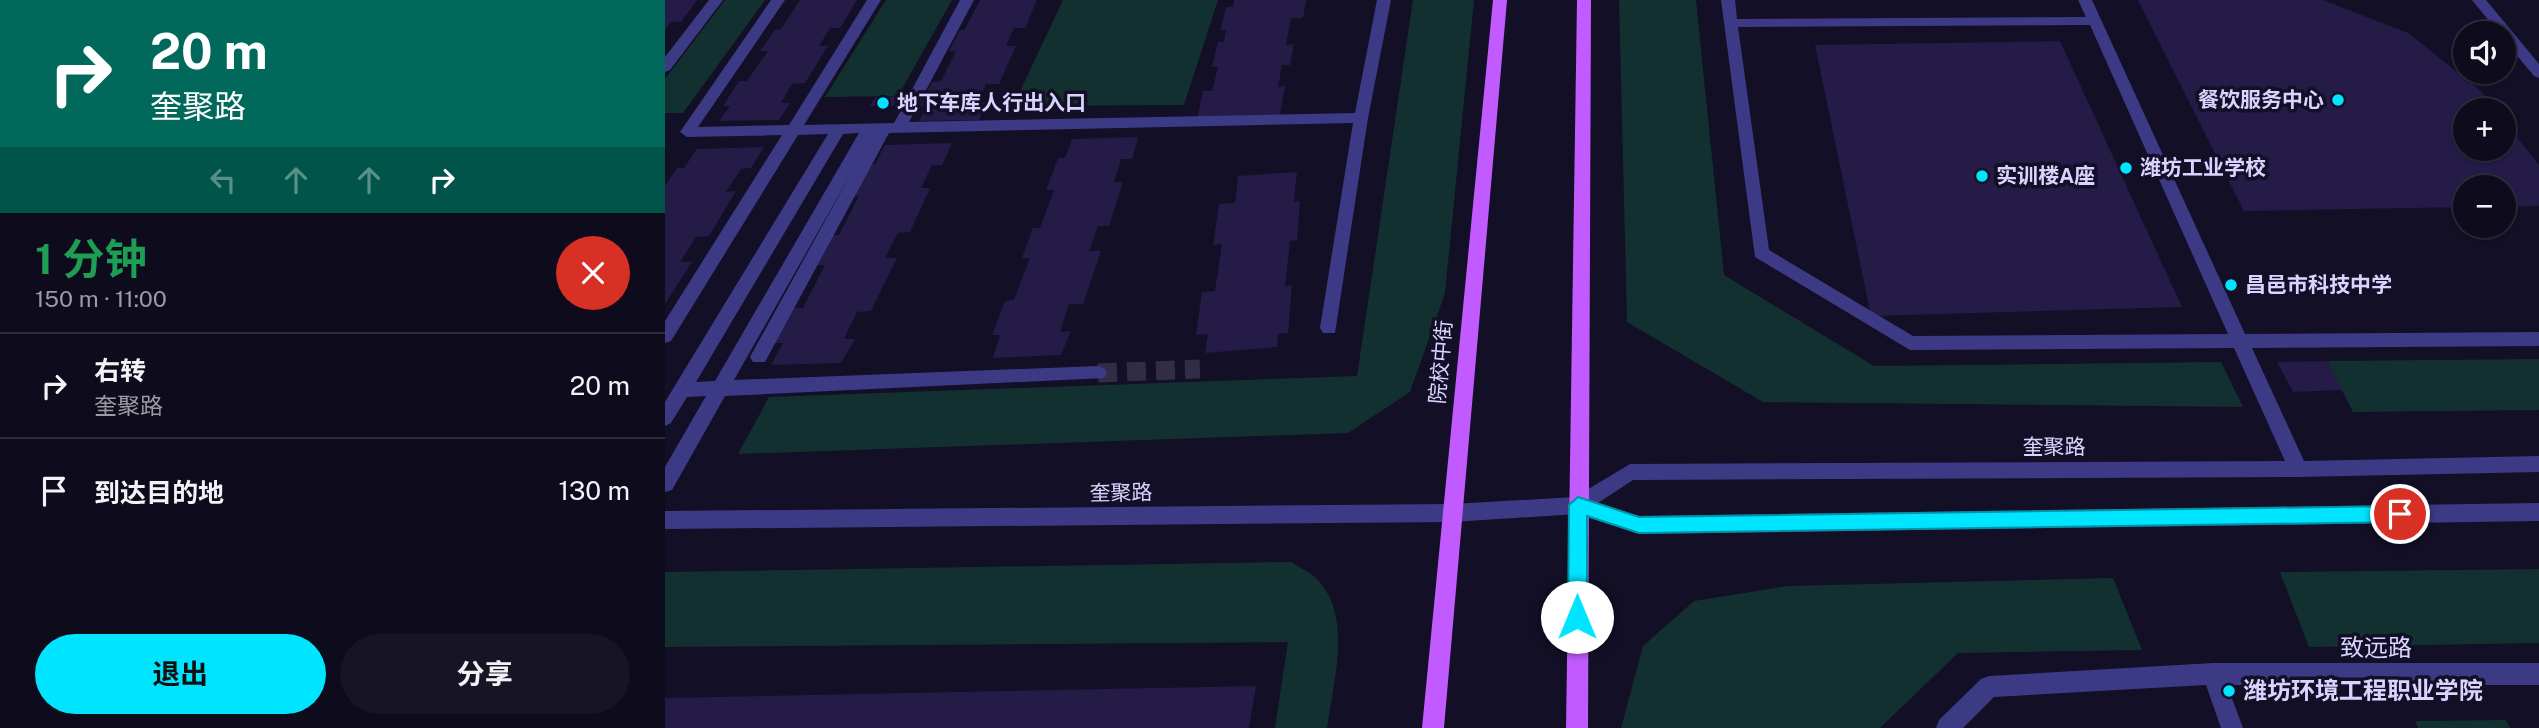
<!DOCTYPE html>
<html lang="zh">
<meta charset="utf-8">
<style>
body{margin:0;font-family:"Public Sans","Noto Sans SC",sans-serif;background:#171425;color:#f1f3f6;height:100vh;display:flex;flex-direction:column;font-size:26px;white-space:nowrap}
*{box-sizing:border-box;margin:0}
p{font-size:23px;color:#9b9ba3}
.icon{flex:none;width:38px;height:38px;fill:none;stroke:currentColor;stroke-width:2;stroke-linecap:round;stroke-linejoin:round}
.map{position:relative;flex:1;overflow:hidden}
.panel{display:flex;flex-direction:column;background:#0e0b1c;width:665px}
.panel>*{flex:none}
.guide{background:#00695c;color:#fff;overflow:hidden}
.fabs{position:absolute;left:1788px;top:21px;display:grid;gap:14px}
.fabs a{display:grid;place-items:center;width:63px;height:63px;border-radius:50%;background:#0e0b1c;box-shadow:0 2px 5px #0004,0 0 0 2px #2e2b3b;font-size:35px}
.pin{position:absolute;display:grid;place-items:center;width:60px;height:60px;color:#fff;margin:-30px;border:4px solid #fff;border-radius:50%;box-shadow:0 2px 7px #0007}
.me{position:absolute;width:77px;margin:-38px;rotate:0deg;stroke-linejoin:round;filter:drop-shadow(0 0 5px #0008)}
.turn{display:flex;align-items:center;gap:24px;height:147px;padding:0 35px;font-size:32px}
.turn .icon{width:91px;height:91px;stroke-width:2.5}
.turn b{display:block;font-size:49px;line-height:60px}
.lanes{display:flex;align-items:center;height:66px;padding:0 35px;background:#0003;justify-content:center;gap:35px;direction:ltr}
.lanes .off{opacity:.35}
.round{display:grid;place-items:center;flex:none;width:74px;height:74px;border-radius:37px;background:#171425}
.headline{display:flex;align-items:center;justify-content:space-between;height:119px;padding:0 35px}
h1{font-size:42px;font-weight:700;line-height:52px;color:#1e9e55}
.action{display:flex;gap:14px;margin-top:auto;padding:14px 35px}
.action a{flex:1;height:80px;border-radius:42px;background:#00e5ff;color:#111;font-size:28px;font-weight:700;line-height:80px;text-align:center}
.action a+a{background:#171425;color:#f1f3f6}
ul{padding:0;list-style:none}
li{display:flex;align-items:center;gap:21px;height:105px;padding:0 35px;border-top:2px solid #2e2b3b}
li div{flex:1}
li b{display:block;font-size:26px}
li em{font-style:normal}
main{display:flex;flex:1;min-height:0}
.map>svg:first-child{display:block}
.green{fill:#12302f}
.building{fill:#241b47}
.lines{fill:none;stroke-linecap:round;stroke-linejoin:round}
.minor-tunnel{stroke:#312d47;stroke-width:19;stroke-dasharray:19 10;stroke-linecap:butt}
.minor{fill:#3d3a85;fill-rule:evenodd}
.major{fill:#c25bff;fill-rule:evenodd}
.route{fill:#00e5ff;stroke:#0095a6;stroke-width:2}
.poi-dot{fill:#00e5ff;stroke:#130f26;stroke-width:2.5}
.labels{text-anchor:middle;stroke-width:7;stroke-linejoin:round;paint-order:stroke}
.poi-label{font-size:21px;font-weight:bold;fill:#d9d4ff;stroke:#130f26;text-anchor:start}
.street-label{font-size:21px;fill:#d9d4ff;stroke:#130f26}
.near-street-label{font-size:24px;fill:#d9d4ff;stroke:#130f26}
.near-poi-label{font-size:24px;font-weight:bold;fill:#d9d4ff;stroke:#130f26;text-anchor:start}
</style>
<main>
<section class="panel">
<div class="guide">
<div class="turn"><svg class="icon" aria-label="right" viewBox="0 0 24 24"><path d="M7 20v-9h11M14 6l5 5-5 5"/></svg><div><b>20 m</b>奎聚路</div></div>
<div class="lanes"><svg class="icon off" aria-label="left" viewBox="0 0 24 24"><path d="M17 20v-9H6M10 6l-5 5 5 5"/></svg><svg class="icon off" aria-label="ahead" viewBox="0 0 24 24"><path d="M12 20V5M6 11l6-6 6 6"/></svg><svg class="icon off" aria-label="ahead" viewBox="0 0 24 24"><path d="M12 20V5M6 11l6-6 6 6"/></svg><svg class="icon" aria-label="right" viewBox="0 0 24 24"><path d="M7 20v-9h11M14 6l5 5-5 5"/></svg></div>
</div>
<div class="headline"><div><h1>1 分钟</h1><p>150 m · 11:00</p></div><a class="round" style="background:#d93025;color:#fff"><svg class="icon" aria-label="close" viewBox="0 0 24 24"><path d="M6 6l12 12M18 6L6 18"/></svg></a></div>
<ul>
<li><svg class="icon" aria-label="right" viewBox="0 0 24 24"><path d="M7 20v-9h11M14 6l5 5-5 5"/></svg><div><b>右转</b><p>奎聚路</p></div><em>20 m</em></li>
<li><svg class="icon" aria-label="arrive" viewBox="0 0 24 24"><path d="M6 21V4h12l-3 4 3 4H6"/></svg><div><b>到达目的地</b></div><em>130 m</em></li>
</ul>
<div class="action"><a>退出</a><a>分享</a></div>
</section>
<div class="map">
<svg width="1874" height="728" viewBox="0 0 1874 728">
<rect width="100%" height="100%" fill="#130f26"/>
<g class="green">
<polygon points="60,0 100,0 18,113 0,113 0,79"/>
<polygon points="221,0 287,0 233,96 160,97"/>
<polygon points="398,0 553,0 519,105 348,106"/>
<polygon points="748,0 809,0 780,293 745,392 683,433 73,454 104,397 692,376"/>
<polygon points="954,0 1031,0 1059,275 1209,366 1556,362 1578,407 1098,402 962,322"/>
<polygon points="1874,359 1874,410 1688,412 1662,361"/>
<path d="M626,562c9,6 21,11 27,18 35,38 15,103 9,148h-52l13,-86 -623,5v-75z"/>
<polygon points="1874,569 1874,643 1644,647 1615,572"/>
<polygon points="1448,578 1477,650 1293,653 1215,728 956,728 978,646 1029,601 1122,586"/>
<polygon points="1841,720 1845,728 1753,728 1750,721"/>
</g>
<g class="building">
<polygon points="0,0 32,0 16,22 6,22 0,30"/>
<polygon points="135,0 192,0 175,28 165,28 154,46 163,46 140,83 127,84 116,103 125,103 114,120 54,121 65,106 58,106 74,81 82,81 103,51 95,51 110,30 116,29"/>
<polygon points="315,0 372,0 360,28 349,28 341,46 351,46 334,84 321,84 313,103 322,103 314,120 254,121 262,106 255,106 267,82 276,81 291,51 284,51 295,30 300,29"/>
<polygon points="569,0 641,0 638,18 626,18 621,45 629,44 625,65 617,65 613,87 620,86 615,115 532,119 538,91 547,91 553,67 547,67 553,42 559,42 561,30 555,31 561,7 568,7"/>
<polygon points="1473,0 1658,0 1743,33 1815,90 1831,110 1801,110 1801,149 1839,149 1839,121 1874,165 1874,206 1839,207 1839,187 1801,187 1801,207 1579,211"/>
<polygon points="1395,41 1517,307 1206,316 1150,45"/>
<polygon points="233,96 228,106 205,106 210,97"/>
<polygon points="473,137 467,159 456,159 449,182 458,182 444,226 433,226 424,251 436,251 418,304 404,304 395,332 406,331 396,355 328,358 335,335 327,335 340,301 349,300 365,258 357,258 368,228 375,228 389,190 381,190 393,158 400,158 407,139"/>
<polygon points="287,143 277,165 267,165 256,188 265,188 245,232 233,233 220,258 232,258 206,311 192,312 179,339 190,339 176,363 106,365 118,343 109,343 128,308 138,308 160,265 152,265 167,235 174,235 194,196 186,197 203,164 210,164 220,145"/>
<polygon points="99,147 86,168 76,169 61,192 71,191 44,236 31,237 15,262 27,262 0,304 0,186 12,168 19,168 32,149"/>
<polygon points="632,172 629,202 635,201 632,240 625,241 620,286 627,285 623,333 613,334 612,347 540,353 543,334 531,335 537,292 550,291 557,244 548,245 554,204 570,203 573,176"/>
<polygon points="1662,361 1678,390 1628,392 1612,362"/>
<polygon points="591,686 584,728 0,728 0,698"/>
</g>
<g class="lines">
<polyline class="minor-tunnel" points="433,373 535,369"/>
<g class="minor">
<polygon points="44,0 58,0 5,70 0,72 0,57"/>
<path d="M106,0h14l-87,127 91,-2 78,-125h14l-77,125 90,-2 66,-123h14l-65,122 446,-9 22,-113h14l-23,118 -33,215h-12l-3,-5 33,-205 -464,10 -124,229h-12l-3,-5 102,-185 -118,208 364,-14 6,2 3,5 -3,5 -379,18 -53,94 -7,2v-25l41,-71 -19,1 -16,26 -6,3v-24l163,-268 -30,1 -127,206 -6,2v-22l117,-186 -95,2 -7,-5zM194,133l-144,248 -19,1 147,-248z"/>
<path d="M1056,0h14l2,19 349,-2 -8,-17h14l153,334 294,-2v14l-287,2 52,113 235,-5v16l-241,5 -665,3 -35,23 41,13 900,-13v18l-900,13 -61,-20 -126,8 -787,7v-18l787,-7 123,-7 55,-33 655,-3 -51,-113 -324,2 -155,-93zM1425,25l138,309 -315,2 -144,-86 -31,-223z"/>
<polygon points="1807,0 1821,0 1874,64 1874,78 1869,76 1839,40 1839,33 1834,33"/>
<polygon points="1548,663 1874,663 1874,685 1562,685 1578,728 1556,728 1541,685 1329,697 1298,728 1271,728 1274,720 1316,679 1324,676"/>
</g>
<g class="major">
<polygon points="828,0 842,0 779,728 757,728"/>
<polygon points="912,0 926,0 923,728 901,728"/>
</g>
</g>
<polygon class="route" points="913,497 974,517 1735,506 1744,514 1735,522 974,533 922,516 922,617 919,623 912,625 906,623 903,617 904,505"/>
<g class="poi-dot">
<circle cx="1673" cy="100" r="7"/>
<circle cx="218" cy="103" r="7"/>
<circle cx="1461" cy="168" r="7"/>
<circle cx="1317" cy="176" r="7"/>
<circle cx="1566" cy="285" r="7"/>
<circle cx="1564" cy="691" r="7"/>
</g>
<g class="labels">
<g class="poi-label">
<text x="1659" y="107" text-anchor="end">餐饮服务中心</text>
<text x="232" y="110">地下车库人行出入口</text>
<text x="1475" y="175">潍坊工业学校</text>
<text x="1331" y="183">实训楼A座</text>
<text x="1580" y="292">昌邑市科技中学</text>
</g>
<g class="street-label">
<text transform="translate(776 362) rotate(-85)" y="7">院校中街</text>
<text x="1389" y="454">奎聚路</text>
<text transform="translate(456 493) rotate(-1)" y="7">奎聚路</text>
</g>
<g class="near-street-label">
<text x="1711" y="656">致远路</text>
</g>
<g class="near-poi-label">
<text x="1578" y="699">潍坊环境工程职业学院</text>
</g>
</g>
</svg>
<div class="fabs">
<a><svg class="icon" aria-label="sound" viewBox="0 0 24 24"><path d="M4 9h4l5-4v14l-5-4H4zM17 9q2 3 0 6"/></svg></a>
<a>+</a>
<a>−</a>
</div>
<div class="pin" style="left:1735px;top:514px;background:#d93025"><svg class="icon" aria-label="arrive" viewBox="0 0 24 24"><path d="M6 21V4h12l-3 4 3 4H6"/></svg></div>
<svg class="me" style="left:912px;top:617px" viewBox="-20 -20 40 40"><circle r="19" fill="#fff"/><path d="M0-13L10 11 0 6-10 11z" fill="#00e5ff"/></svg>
</div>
</main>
